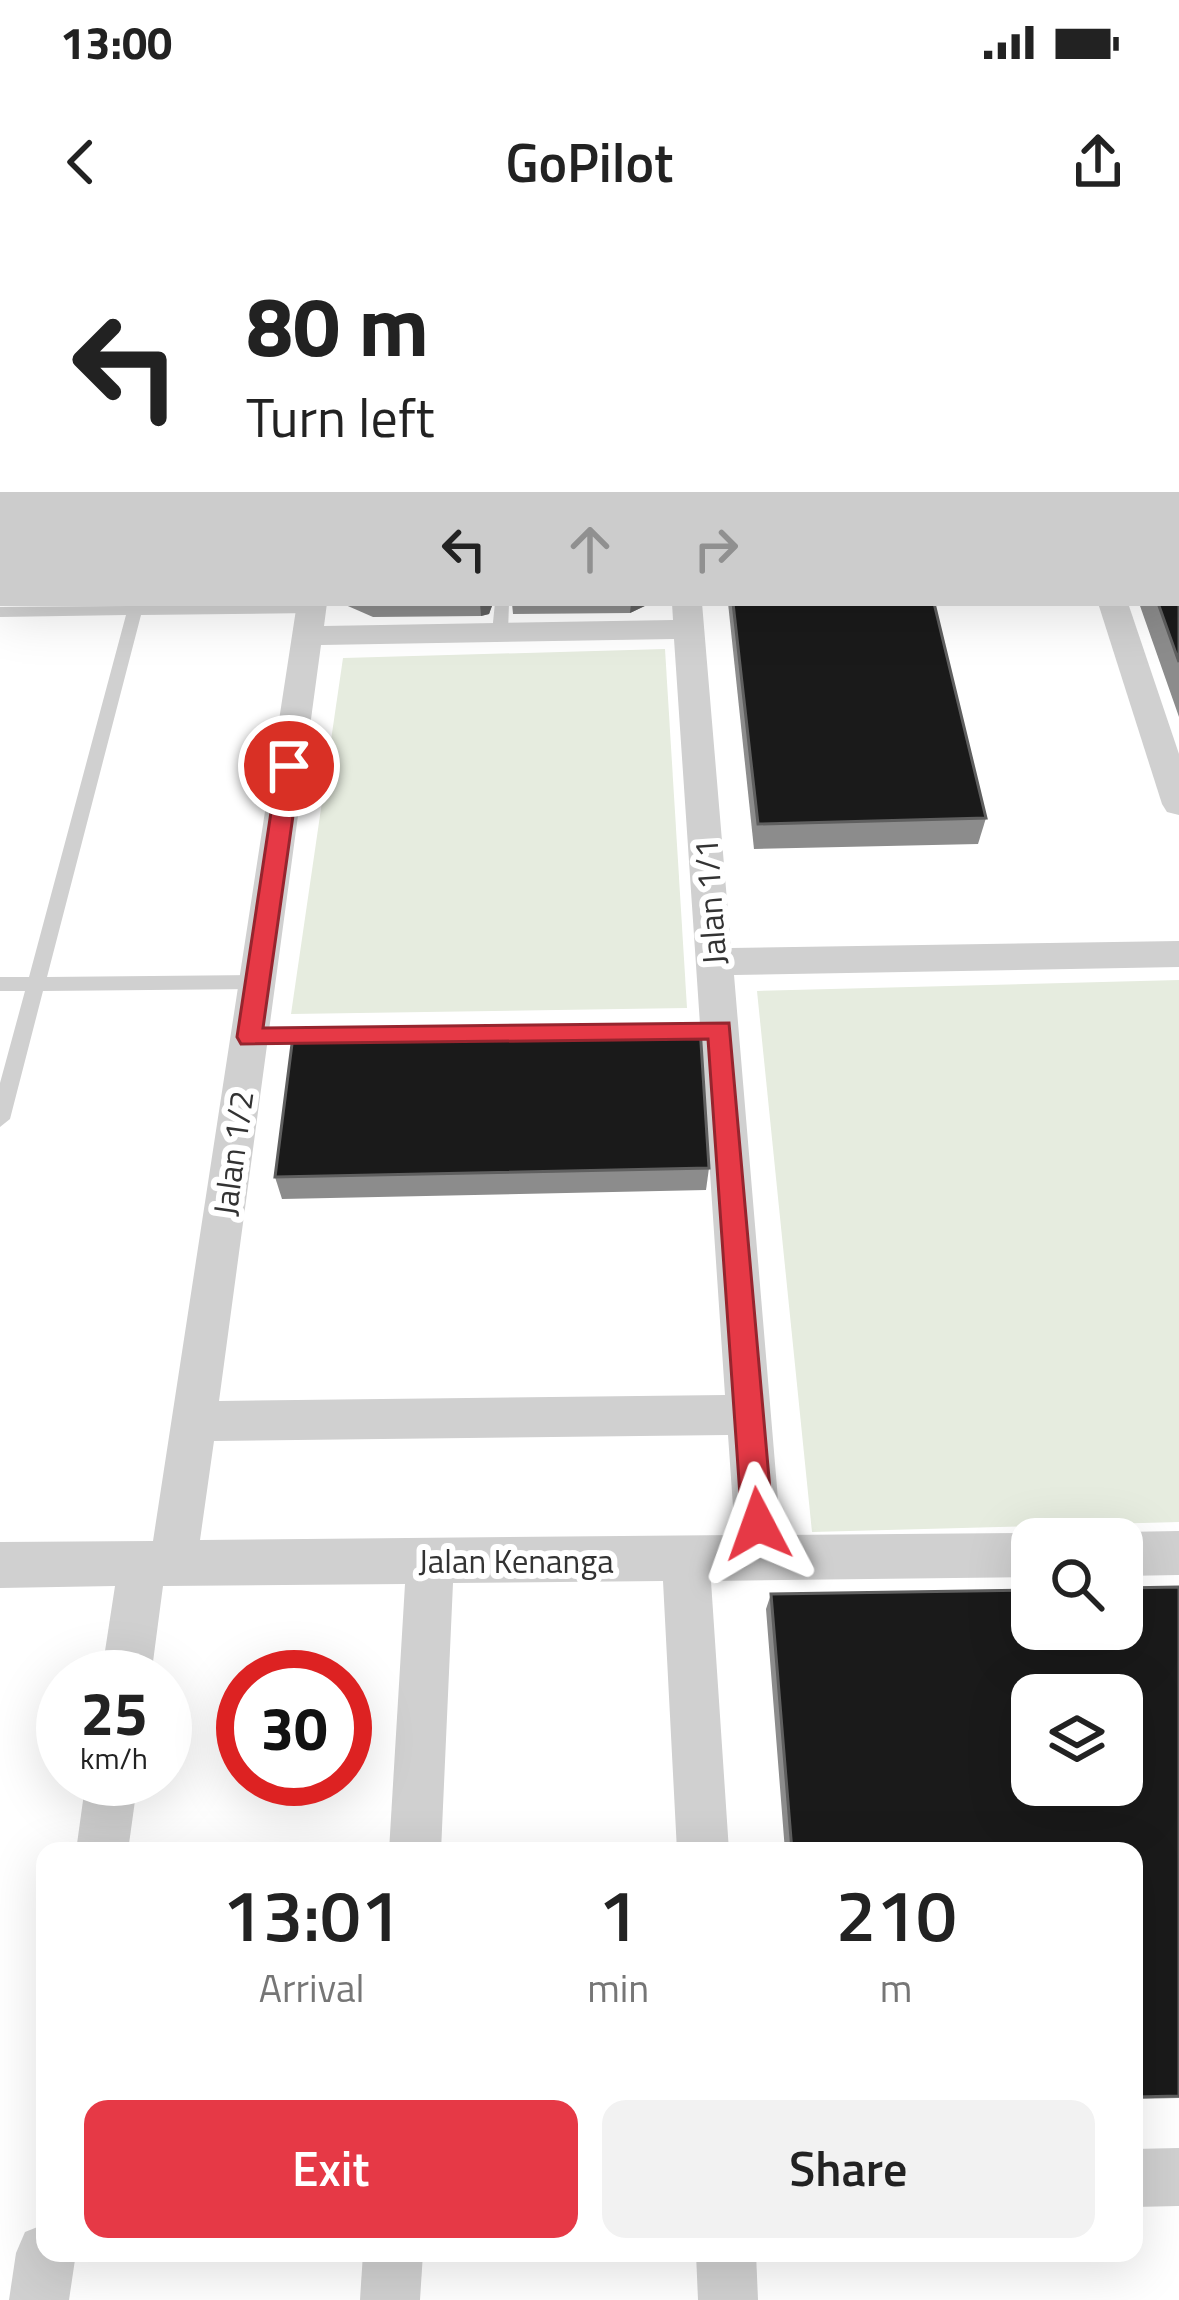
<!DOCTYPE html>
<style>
body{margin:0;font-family:"Titillium Web",sans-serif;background:#f2f2f2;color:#222;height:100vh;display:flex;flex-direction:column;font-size:45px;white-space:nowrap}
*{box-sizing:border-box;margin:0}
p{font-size:39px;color:#767676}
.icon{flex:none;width:66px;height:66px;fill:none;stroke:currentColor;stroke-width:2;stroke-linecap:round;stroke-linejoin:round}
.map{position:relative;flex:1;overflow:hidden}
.drawer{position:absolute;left:36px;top:1602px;width:1107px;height:420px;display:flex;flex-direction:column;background:#fff;border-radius:24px;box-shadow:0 12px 48px #0002}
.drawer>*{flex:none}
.banner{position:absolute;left:0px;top:0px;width:1179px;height:366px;box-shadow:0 12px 48px #0002;background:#fff;color:#222;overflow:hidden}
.tools{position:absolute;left:1011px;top:1278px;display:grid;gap:24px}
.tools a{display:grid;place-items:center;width:132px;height:132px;border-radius:24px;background:#fff;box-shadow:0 12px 48px #0002;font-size:60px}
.speed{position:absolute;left:36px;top:1410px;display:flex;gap:24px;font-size:60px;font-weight:700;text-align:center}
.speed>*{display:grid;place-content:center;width:156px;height:156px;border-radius:50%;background:#fff;box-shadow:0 12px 48px #0002;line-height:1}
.speed small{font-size:30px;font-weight:400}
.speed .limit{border:18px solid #d22;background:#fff;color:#111}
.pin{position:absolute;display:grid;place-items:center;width:102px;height:102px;color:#fff;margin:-51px;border:6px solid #fff;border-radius:50%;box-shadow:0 3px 12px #0007}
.me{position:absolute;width:132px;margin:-66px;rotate:356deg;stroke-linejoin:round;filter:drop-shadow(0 0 9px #0008)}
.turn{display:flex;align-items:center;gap:42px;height:252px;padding:0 48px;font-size:54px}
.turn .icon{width:156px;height:156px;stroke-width:2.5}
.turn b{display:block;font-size:84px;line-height:102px}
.lanes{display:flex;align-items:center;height:114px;padding:0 48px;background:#0003;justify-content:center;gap:60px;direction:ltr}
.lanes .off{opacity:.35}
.eta{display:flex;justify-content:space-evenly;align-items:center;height:204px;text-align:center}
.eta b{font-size:72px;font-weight:600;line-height:84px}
.primary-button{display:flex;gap:24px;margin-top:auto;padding:24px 48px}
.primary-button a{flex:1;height:138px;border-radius:24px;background:#e63946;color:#fff;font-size:48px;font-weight:600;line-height:138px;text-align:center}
.primary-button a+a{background:#f2f2f2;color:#222}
.status{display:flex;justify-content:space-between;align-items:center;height:84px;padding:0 60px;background:#fff;direction:ltr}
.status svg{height:33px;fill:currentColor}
header{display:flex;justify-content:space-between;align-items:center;height:156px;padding:0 48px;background:#fff;font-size:54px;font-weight:600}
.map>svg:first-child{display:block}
.green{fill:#e6ecdf}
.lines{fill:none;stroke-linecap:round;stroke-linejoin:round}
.lane{fill:#d0d0d0;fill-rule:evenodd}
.street{fill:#d0d0d0;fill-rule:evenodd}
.wall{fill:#8c8c8c}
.shaded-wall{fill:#5f5f5f}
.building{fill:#1a1a1a;stroke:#5f5f5f;stroke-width:3;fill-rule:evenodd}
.route{fill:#e63946;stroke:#96252e;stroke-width:3}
.labels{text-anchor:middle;stroke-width:12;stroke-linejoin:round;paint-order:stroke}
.street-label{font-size:33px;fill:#333;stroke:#fff}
</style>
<div class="status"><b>13:00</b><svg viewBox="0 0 49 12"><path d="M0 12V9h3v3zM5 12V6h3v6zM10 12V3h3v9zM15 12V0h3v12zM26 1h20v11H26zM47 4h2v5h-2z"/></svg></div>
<header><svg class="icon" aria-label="back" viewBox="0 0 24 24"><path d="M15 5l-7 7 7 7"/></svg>GoPilot<svg class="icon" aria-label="share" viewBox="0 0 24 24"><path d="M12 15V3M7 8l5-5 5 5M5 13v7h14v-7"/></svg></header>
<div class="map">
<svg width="1179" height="2060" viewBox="0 0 1179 2060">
<rect width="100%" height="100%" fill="#fff"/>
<g class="green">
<polygon points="665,409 687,768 291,774 343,418"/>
<polygon points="1179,740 1179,1282 812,1292 757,751"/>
</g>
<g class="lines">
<g class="lane">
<polygon points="130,363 312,363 320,368 312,373 141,375 47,737 257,735 266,742 257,749 43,751 10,879 0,887 0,843 25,751 0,751 0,737 29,737 126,375 0,377 0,367 129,366"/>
<polygon points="495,363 509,363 508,392 500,397 492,392"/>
</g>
<g class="street">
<rect x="0" y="120" width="3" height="16"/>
<polygon points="3,184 3,207 0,208 0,185"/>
<path d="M297,363h30l-3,23 349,-6 -1,-17h30l29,345 448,-7v26l-445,8 47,560 251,-2 16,6h-16v38l-321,4 18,270h-52l-14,-270 -210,2 -12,268h-52l16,-267 -242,2 -12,91h-50l14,-91 -115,2v-46l153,-1zM674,399l51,756 -506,6 102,-756zM728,1195l7,100 -535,5 14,-99z"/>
<polygon points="1098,363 1128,363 1179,514 1179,575 1167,572 1162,564"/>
<polygon points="1179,1291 1179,1335 1122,1336 1122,1299 1105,1299 1122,1292"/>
<polygon points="86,1539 138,1539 128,1611 76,1611"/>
<polygon points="1179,1908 1179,1966 1134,1967 1134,1909"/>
<polygon points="45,1984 45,2013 76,2013 69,2060 9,2060 16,2013 25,1992"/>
<polygon points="363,2013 423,2013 420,2060 360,2060"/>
<polygon points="696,2013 756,2013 758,2060 698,2060"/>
</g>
</g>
<g class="wall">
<polygon points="848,0 1026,0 1026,3 849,3"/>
<polygon points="1179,98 1179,477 1139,363 1176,363"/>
<polygon points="341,363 493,363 489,374 481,376 373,377"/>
<polygon points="512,363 651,363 630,373 513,374"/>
<polygon points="728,363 934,363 986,578 978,604 754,609"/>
<polygon points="709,928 706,950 282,959 275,937"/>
<polygon points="1179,1347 1179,1858 1134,1859 1134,1611 785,1611 766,1369 771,1354"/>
</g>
<g class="shaded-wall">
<polygon points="480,363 493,363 489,374 481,376"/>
<polygon points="631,363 651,363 630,373"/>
</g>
<g class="building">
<rect x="192" y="0" width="68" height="3"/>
<rect x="338" y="0" width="45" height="3"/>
<rect x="469" y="0" width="44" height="3"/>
<polygon points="667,0 706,0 707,3 667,3"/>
<polygon points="860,0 989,0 904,3 861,3"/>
<polygon points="1176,98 1179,98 1179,422 1158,363 1176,363"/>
<polygon points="733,363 934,363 986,578 758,584"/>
<polygon points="700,787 709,928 275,937 293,796"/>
<path d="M1179,1347v509l-45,1v-246h-342l-21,-257 261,-4v39h90v-41zM1032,1455h90v90h-90z"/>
</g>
<polygon class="route" points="289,519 300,526 263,788 729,783 773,1284 768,1294 758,1298 747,1294 742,1284 708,799 241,804 237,797 278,526"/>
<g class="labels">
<g class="street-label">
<text transform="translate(710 662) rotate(-94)" y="12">Jalan 1/1</text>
<text transform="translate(233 913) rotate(-82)" y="12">Jalan 1/2</text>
<text x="516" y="1333">Jalan Kenanga</text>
</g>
</g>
</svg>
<div class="tools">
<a><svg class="icon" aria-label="search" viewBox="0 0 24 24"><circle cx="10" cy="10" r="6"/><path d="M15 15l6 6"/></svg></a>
<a><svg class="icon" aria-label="layers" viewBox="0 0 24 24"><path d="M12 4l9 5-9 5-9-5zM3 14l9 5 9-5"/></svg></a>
</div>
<div class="speed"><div>25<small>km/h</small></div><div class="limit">30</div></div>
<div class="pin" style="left:289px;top:526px;background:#d93025"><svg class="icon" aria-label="arrive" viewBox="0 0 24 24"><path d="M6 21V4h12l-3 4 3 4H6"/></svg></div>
<svg class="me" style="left:758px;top:1284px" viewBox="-20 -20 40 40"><path d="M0-17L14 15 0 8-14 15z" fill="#e63946" stroke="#fff" stroke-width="4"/></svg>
<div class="banner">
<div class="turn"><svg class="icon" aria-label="left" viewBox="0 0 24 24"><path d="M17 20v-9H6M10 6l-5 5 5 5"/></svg><div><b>80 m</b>Turn left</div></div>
<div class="lanes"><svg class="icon" aria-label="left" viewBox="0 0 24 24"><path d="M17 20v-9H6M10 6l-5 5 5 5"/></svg><svg class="icon off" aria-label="ahead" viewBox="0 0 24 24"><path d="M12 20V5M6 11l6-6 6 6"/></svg><svg class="icon off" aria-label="right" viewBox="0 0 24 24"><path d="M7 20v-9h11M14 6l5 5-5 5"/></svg></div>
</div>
<section class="drawer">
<div class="eta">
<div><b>13:01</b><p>Arrival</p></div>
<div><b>1</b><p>min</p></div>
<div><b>210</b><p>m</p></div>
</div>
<div class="primary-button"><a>Exit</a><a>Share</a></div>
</section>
</div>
